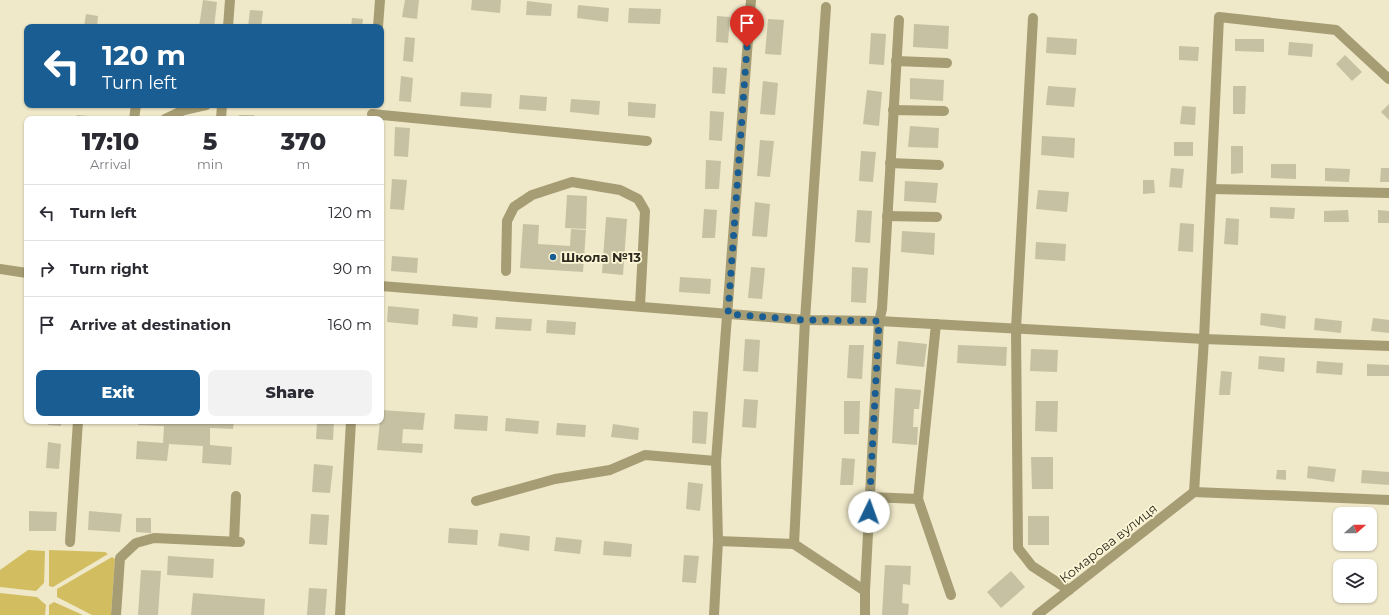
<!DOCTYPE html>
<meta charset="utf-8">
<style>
body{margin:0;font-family:Montserrat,sans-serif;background:#f2f2f3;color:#2b2b33;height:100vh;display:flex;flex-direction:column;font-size:15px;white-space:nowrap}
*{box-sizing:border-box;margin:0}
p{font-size:13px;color:#7c7c81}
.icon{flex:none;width:22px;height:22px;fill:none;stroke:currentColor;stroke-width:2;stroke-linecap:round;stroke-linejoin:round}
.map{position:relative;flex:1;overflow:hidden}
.side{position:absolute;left:24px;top:116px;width:360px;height:308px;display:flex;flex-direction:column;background:#fff;border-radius:8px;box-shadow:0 1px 3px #0004}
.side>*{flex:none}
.top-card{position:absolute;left:24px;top:24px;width:360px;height:84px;border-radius:8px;box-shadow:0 1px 3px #0004;background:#1a5d92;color:#fff;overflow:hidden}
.needle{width:26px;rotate:69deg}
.controls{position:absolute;left:1333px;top:507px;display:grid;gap:8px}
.controls a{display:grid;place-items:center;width:44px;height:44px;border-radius:8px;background:#fff;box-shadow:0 1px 3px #0004;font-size:20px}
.pin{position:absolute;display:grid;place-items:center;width:34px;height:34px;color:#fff;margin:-41px -17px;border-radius:50% 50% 50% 0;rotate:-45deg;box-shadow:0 0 4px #0007}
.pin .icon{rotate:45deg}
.me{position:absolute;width:44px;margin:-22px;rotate:3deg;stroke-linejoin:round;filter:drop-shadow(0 0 3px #0008)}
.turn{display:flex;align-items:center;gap:14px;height:84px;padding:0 12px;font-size:18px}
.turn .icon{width:52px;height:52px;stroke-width:2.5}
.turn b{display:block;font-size:28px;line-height:34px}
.eta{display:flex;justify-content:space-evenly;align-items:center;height:68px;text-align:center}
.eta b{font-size:24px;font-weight:800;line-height:28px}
.cta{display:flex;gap:8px;margin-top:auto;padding:8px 12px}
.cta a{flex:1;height:46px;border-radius:8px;background:#1a5d92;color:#fff;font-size:16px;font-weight:800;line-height:46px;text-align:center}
.cta a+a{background:#f2f2f3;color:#2b2b33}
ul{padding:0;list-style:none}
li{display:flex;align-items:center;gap:12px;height:56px;padding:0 12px;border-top:1px solid #e1e1e2}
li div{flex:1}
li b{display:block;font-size:15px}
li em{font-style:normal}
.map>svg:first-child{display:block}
.green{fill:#d2be61}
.building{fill:#c7c1a3}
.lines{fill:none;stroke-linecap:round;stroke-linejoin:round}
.minor{stroke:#a69d74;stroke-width:10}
.route{stroke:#1a5d92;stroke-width:7;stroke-dasharray:0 12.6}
.poi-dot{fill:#1a5d92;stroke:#fcf6d6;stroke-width:1.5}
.labels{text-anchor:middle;stroke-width:3.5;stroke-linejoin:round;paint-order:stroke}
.poi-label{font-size:13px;font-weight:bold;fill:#2d2a1f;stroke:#fcf6d6;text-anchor:start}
.street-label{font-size:13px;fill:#2d2a1f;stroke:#fcf6d6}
</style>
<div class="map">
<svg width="1389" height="615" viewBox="0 0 1389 615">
<rect width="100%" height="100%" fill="#efe8c9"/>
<g class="green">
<polygon points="28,550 45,551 44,583 36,591 0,587 0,570"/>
<polygon points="49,550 105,552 108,554 53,587 49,586"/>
<polygon points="112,557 115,559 111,615 92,615 57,597 57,589"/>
<polygon points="0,593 37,597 46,605 45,615 0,615"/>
<polygon points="54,602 83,615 49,615 49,605"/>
</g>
<g class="building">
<polygon points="203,0 217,2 214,27 199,27"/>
<polygon points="405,0 419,0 417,19 402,17"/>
<polygon points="472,0 501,0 500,13 471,10"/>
<polygon points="527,1 552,4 551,16 526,15"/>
<polygon points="578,5 609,8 608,22 577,18"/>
<polygon points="629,8 661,9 660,24 628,23"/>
<polygon points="250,10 263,11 261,27 248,27"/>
<polygon points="86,14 98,16 97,27 84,27"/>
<polygon points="717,16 730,17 728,43 716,42"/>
<polygon points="352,18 363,19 362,27 351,27"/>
<polygon points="768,19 784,20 781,55 765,54"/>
<polygon points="914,24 949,26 948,49 913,47"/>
<polygon points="871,33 886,34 884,65 869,64"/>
<polygon points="405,37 415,38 413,62 403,61"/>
<polygon points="1047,37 1077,39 1076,55 1046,53"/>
<polygon points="1235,39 1264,39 1264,52 1235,51"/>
<polygon points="1289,42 1313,44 1312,57 1288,55"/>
<polygon points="1179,46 1199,47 1198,61 1179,60"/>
<polygon points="1345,55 1362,72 1352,81 1336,64"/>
<polygon points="713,67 727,68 725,94 712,93"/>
<polygon points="401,76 413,78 411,102 399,101"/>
<polygon points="910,78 944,80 943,101 910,99"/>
<polygon points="763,81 778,83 775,115 760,114"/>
<polygon points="1048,86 1076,88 1074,107 1046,105"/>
<polygon points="1233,86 1246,86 1245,114 1233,114"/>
<polygon points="867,90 882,92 879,126 863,124"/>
<polygon points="461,92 492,94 491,108 460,106"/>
<polygon points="520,95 547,97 546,111 519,109"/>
<polygon points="571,99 600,101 599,115 570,112"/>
<polygon points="628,102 656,104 655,118 628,116"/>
<polygon points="1389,104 1389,120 1381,112"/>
<polygon points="1182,106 1196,107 1195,125 1180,124"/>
<polygon points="710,111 724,112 722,141 709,140"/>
<polygon points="77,115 89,116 89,119 76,119"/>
<rect x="239" y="115" width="15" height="4"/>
<polygon points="910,126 939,128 938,148 908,147"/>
<polygon points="395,127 410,128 408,157 394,156"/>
<polygon points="1042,136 1075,138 1074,158 1041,155"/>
<polygon points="760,140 774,141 770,177 757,176"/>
<rect x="1174" y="142" width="19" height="14"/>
<polygon points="1231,146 1243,146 1243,173 1231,174"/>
<polygon points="861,151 876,152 873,182 859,181"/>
<polygon points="706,160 721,161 719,189 705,189"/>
<polygon points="1271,164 1296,164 1296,179 1271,178"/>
<polygon points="1171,168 1184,169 1182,188 1169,187"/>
<polygon points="1325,168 1350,169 1349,182 1325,181"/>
<polygon points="1381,168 1389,168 1389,182 1380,182"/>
<polygon points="392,179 407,180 404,210 390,209"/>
<polygon points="1143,180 1154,180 1155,193 1143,194"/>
<polygon points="905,181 938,183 936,203 904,201"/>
<polygon points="1038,190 1069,192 1067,212 1036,209"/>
<polygon points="567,195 587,196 586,229 565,228"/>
<polygon points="755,202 770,204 767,237 752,236"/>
<polygon points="1270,207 1295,208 1294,219 1270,218"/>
<polygon points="704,209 717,210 715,238 702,238"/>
<polygon points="857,210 872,211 870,243 855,242"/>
<polygon points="1348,210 1349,222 1324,222 1324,211"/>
<polygon points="1378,210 1389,211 1389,223 1378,223"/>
<polygon points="606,217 627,219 623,275 602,273"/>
<polygon points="1226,218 1239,219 1238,245 1224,244"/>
<polygon points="1180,223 1194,224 1193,252 1178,251"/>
<polygon points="523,224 539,225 538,244 570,246 571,229 586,230 583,272 520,268"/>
<polygon points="902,231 935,233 934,255 901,252"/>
<polygon points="1036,242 1066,244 1065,261 1035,259"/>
<polygon points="392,256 418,258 417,273 391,271"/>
<polygon points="751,267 765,268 762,299 748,298"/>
<polygon points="852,267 868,268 866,303 851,302"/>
<polygon points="680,277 711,279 710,294 679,292"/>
<polygon points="388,306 419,309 418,325 387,322"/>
<polygon points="1261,313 1286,316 1285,329 1260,325"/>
<polygon points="453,314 478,317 477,328 452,326"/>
<polygon points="496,317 532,319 531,331 495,329"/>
<polygon points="1315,318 1342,321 1341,333 1314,330"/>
<polygon points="1373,318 1389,320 1389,333 1371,331"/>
<polygon points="547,320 576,322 575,335 546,333"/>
<polygon points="745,339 760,340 758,372 743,371"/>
<polygon points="898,341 927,344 924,367 896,364"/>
<polygon points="849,345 864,345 862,379 847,378"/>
<polygon points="958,345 1007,347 1006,366 957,363"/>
<polygon points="1031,349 1058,350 1057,372 1030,371"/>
<polygon points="1259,356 1285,358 1284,372 1258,369"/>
<polygon points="1317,361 1343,363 1342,375 1316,373"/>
<polygon points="1367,364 1389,365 1389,376 1367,376"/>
<polygon points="1221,371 1232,372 1230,395 1219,395"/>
<polygon points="895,388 921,390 919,409 914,409 913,427 918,427 917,445 892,443"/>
<polygon points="744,399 758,400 756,428 742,427"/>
<polygon points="844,401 860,401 859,434 844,434"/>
<polygon points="1036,401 1058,401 1057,432 1035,431"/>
<polygon points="381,410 425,413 423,430 403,429 402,443 423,444 422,453 377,450"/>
<polygon points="693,411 708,412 706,444 692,443"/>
<polygon points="455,414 488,416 487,431 454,429"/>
<polygon points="506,418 539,421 538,434 505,431"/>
<polygon points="48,421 61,421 61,426 48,425"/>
<polygon points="139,421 234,421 233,429 210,428 210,445 232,447 231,465 202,463 203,446 169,444 167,461 136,459 137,441 163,443 164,426 138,425"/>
<polygon points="317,421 334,421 333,440 316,439"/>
<polygon points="557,423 586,425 585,437 556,435"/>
<polygon points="613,424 639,428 638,440 611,437"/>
<polygon points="48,442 61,444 59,469 46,468"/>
<polygon points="1031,457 1053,457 1053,489 1032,489"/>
<polygon points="842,458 855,459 853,485 840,485"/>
<polygon points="314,464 333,466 330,493 312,492"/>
<polygon points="1308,466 1336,469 1334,482 1307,478"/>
<polygon points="1277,470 1286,470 1286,480 1276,479"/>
<polygon points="1362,470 1389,472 1389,485 1361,483"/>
<polygon points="688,482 703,484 700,511 686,509"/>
<polygon points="29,511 57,512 56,531 29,531"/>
<polygon points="89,511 122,514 120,532 88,530"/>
<polygon points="311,514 329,515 327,545 309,544"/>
<rect x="1028" y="516" width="21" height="29"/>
<polygon points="136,518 151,518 151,533 136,532"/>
<polygon points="449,528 478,530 477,545 448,543"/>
<polygon points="500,533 530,536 529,551 498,546"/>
<polygon points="556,537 582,540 580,554 554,551"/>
<polygon points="604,541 632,544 631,557 603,555"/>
<polygon points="684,555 699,556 696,583 682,582"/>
<polygon points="168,556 214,559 213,578 167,575"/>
<polygon points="885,565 911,566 910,585 903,584 902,603 909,604 908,615 882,615"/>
<polygon points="141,570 161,571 158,615 138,615"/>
<polygon points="1011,571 1025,587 1001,608 987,592"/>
<polygon points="309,588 327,589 325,615 307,615"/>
<polygon points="193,593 265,599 264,615 191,615"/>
</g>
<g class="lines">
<g class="minor">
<polyline points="826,7 805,320 794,544 865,591 865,615"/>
<polyline points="1033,18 1016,329 1018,548 1032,566 1069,590"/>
<polyline points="228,27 230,0"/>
<polyline points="378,27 380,0"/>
<polyline points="896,61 947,63"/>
<polyline points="893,110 944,111"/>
<polyline points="372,114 647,141"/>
<polyline points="134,119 136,105"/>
<polyline points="165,119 184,110 206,105"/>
<polyline points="221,119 222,105"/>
<polyline points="890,163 939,165"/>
<polyline points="1211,189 1389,193"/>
<polyline points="887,216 937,217"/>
<polyline points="0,269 27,273"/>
<polyline points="506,271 507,221 514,207 532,195 572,182 620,190 638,199 645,211 640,306"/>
<polyline points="381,286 805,320 879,321 1204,339 1389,346"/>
<polyline points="936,324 918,499 951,595"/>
<polyline points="1194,492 1204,339 1219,17 1336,30 1389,79"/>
<polyline points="1194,492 1389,500"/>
<polyline points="870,497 918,499"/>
<polyline points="476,501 555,479 610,470 645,455 716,461"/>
<polyline points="718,541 794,544"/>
<polyline points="70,542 78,421"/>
<polyline points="234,542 236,496"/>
<polyline points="865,591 879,321 882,309 899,20"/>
<polyline points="116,615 120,558 136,543 154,538 240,542"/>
<polyline points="340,615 351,421"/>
<polyline points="714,615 718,541 716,461 751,0"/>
<polyline points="1037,615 1194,492"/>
</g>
</g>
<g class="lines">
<polyline class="route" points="747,47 728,314 805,320 879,321 869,512"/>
</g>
<circle class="poi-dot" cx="553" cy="257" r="4"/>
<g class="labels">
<g class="poi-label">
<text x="561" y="262">Школа №13</text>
</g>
<g class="street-label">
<text transform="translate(1108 543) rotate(-38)" y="5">Комарова вулиця</text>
</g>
</g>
</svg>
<div class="controls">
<a><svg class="needle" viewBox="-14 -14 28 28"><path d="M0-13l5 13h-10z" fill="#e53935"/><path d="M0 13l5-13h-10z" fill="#7c7c81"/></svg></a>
<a><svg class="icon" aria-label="layers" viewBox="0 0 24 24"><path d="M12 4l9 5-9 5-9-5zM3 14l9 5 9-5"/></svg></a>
</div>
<div class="pin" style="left:747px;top:47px;background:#d93025"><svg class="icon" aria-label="arrive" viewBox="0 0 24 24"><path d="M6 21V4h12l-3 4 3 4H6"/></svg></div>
<svg class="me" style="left:869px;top:512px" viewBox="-20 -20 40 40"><circle r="19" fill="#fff"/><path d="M0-13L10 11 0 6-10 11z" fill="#1a5d92"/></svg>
<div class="top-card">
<div class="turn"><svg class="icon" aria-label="left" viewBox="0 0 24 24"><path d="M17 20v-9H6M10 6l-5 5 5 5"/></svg><div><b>120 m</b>Turn left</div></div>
</div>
<section class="side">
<div class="eta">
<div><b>17:10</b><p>Arrival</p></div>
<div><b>5</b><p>min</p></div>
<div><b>370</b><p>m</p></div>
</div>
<ul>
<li><svg class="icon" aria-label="left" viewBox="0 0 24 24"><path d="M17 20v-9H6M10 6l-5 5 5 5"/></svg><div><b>Turn left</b></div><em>120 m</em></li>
<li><svg class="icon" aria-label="right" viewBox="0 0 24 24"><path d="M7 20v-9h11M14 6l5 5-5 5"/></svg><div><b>Turn right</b></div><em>90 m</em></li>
<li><svg class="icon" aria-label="arrive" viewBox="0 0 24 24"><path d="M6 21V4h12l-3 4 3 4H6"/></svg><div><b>Arrive at destination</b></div><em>160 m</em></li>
</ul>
<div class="cta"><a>Exit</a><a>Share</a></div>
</section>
</div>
